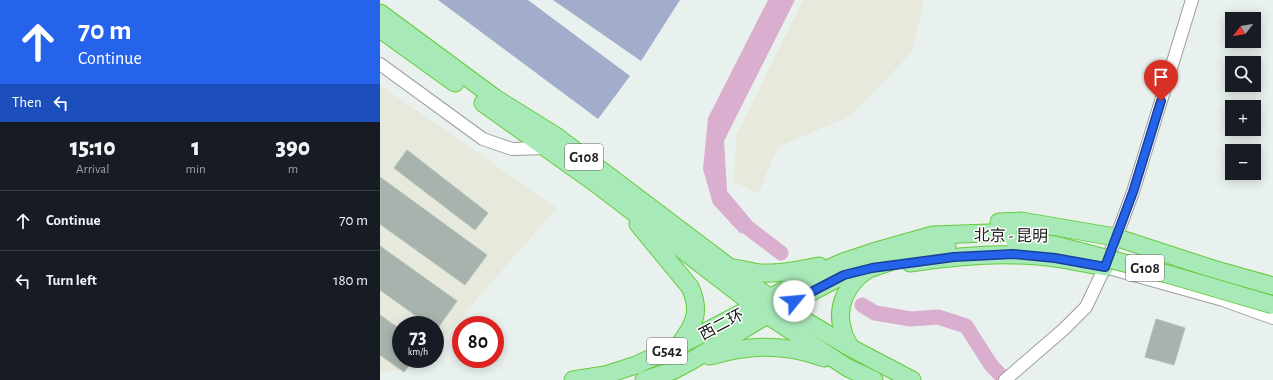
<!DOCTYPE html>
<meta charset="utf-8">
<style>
body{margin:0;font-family:"Alegreya Sans","Noto Sans SC",sans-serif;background:#242831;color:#f1f3f6;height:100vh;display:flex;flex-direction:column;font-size:15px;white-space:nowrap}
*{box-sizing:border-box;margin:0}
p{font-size:13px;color:#9ea1a6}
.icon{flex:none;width:22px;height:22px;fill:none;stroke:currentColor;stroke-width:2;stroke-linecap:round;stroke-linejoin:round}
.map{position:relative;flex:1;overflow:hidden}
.side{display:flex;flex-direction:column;background:#171b24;width:380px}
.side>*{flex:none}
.hud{background:#2563eb;color:#fff;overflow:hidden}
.needle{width:26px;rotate:239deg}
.fabs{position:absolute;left:845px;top:12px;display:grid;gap:8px}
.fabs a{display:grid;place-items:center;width:36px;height:36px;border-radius:0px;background:#171b24;box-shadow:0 2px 10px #0003;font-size:20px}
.speed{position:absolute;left:12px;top:316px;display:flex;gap:8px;font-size:20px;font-weight:700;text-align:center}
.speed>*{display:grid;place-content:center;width:52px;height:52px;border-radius:50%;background:#171b24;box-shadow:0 2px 10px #0003;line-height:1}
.speed small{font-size:10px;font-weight:400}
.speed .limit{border:6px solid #d22;background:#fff;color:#111}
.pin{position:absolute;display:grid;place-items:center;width:34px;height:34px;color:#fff;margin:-41px -17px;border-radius:50% 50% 50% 0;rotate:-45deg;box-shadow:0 0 4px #0007}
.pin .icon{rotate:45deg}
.me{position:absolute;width:44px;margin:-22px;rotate:62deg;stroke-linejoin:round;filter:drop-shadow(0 0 3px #0008)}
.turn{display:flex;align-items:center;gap:14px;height:84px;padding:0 12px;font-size:18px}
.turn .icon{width:52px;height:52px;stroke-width:2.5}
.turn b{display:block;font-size:28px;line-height:34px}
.then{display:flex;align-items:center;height:38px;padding:0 12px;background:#0003;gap:8px;font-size:15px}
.eta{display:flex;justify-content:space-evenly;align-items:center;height:68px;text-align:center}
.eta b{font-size:24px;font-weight:800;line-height:28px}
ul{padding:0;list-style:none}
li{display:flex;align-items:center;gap:12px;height:60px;padding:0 12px;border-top:1px solid #363941}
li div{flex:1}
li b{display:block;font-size:15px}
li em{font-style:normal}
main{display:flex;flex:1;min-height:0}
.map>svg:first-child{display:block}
.industrial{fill:#e6e9dc}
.forest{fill:#a2adcc}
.water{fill:#d9aece}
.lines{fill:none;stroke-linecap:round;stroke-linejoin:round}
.river{stroke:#d9aece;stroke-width:15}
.building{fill:#a8b3ad;stroke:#adc1b7}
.tertiary-casing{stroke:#9e9e9e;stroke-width:14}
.trunk-casing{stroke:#66cb3a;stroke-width:19}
.tertiary{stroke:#fff;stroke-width:12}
.trunk{stroke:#a8e9b8;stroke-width:17}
.trunk-bridge-casing{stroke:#66cb3a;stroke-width:19;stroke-linecap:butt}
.trunk-bridge{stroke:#a8e9b8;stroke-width:17}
.route-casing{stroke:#184099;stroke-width:10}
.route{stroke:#2563eb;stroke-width:7}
.labels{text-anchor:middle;stroke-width:3;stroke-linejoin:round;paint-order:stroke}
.shield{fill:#fff;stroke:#646464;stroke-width:1}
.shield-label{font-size:15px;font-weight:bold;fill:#212121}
.street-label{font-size:16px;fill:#212121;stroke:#fff}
</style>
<main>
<section class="side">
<div class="hud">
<div class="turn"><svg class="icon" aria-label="ahead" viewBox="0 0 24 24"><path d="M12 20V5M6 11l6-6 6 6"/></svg><div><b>70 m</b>Continue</div></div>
<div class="then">Then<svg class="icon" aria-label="left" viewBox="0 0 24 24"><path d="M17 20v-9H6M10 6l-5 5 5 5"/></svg></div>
</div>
<div class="eta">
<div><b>15:10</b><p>Arrival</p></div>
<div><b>1</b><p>min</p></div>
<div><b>390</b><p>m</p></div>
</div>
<ul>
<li><svg class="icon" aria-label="ahead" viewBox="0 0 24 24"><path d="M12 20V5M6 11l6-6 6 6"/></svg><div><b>Continue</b></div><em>70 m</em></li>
<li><svg class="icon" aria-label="left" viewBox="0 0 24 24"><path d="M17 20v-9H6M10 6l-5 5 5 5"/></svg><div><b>Turn left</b></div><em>180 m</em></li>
</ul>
</section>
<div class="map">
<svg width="893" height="380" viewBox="0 0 893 380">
<rect width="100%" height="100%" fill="#e9f1ee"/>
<g class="industrial">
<polygon points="423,0 544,0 532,52 471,116 400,146 392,160 379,193 354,182 356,136"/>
<polygon points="0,85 177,208 55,347 55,325 21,325 21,359 44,359 36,368 0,372"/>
</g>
<g class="forest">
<polygon points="58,0 148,0 250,76 218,119"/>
<polygon points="173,0 300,0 261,61"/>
</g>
<polygon class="water" points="388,0 415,0 344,141 347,191 372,221 361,234 333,204 323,169 328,118"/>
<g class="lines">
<g class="river">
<polyline points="353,213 358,220 401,253"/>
<polyline points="482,305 495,313 531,319 558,317 586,326 611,365 625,380"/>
</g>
</g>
<g class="building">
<polygon points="27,150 108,213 95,230 14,168"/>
<polygon points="0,177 107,255 85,285 0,224"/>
<polygon points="0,246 77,301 55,332 55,325 49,325 0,290"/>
<polygon points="0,315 21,330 21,359 34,359 24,372 0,355"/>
<polygon points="776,319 805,328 794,365 765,357"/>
</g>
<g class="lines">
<defs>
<g id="tertiary">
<polyline points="0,64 103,139 132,149 166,148"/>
<polyline points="725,267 843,300 893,318"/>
<polyline points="625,380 684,329 706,307 725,267 753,192 812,0"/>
</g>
<g id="trunk">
<polyline points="0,13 115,98 176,136 402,307 471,348 532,380"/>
<polyline points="0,29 75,83"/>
<polyline points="103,103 218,185 387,315 468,368 494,380"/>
<polyline points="619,222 641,221 735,237 836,270 893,286"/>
<path d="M258,224l52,63c11,24 5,36 -10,57"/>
<path d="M530,263c35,-5 70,-9 104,-8 31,0 61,6 91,12"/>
<path d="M353,268c9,1 18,4 27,5 20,1 40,-3 59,-7"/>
<path d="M471,348c-3,-5 -7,-11 -8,-17 -8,-24 4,-48 24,-61"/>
<path d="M329,356c11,-2 22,-6 33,-7 27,-4 56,-1 82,9"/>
<polyline points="193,380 225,375 256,365 312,339 431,276 463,262 493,252 553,235 636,232"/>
<polyline points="264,380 292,371 311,361 387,315 464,275 492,268 554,247 567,246"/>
</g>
</defs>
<use href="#tertiary" class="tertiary-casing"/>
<use href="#trunk" class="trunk-casing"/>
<use href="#tertiary" class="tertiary"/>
<use href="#trunk" class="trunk"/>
<defs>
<polyline id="trunk-bridge" points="635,241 675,245 787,274 893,305"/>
</defs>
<use href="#trunk-bridge" class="trunk-bridge-casing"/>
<use href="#trunk-bridge" class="trunk-bridge"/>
</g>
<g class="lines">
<defs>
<polyline id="route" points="414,301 464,275 492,268 574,257 633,254 675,258 725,267 753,192 781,101"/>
</defs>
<use href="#route" class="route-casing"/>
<use href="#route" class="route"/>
</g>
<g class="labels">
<g class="shield">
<rect x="185" y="144" width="38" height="26" rx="3"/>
<rect x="746" y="255" width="38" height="26" rx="3"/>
<rect x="267" y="338" width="40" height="26" rx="3"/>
</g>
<g class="shield-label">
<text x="204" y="162">G108</text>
<text x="765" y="273">G108</text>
<text x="287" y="356">G542</text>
</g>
<g class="street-label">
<text transform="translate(631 235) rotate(1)" y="6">北京 - 昆明</text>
<text transform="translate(341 324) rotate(-28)" y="6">西二环</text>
</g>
</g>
</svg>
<div class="fabs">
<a><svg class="needle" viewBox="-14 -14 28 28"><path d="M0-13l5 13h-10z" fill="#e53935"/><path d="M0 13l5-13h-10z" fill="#9ea1a6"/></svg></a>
<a><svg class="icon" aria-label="search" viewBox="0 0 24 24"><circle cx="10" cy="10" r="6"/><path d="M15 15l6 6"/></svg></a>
<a>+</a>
<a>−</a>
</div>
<div class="speed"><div>73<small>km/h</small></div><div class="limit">80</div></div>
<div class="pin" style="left:781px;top:101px;background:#d93025"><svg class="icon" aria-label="arrive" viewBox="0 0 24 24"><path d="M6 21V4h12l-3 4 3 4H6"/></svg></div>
<svg class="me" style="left:414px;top:301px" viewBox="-20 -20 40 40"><circle r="19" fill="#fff"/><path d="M0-13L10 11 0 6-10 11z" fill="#2563eb"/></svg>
</div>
</main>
